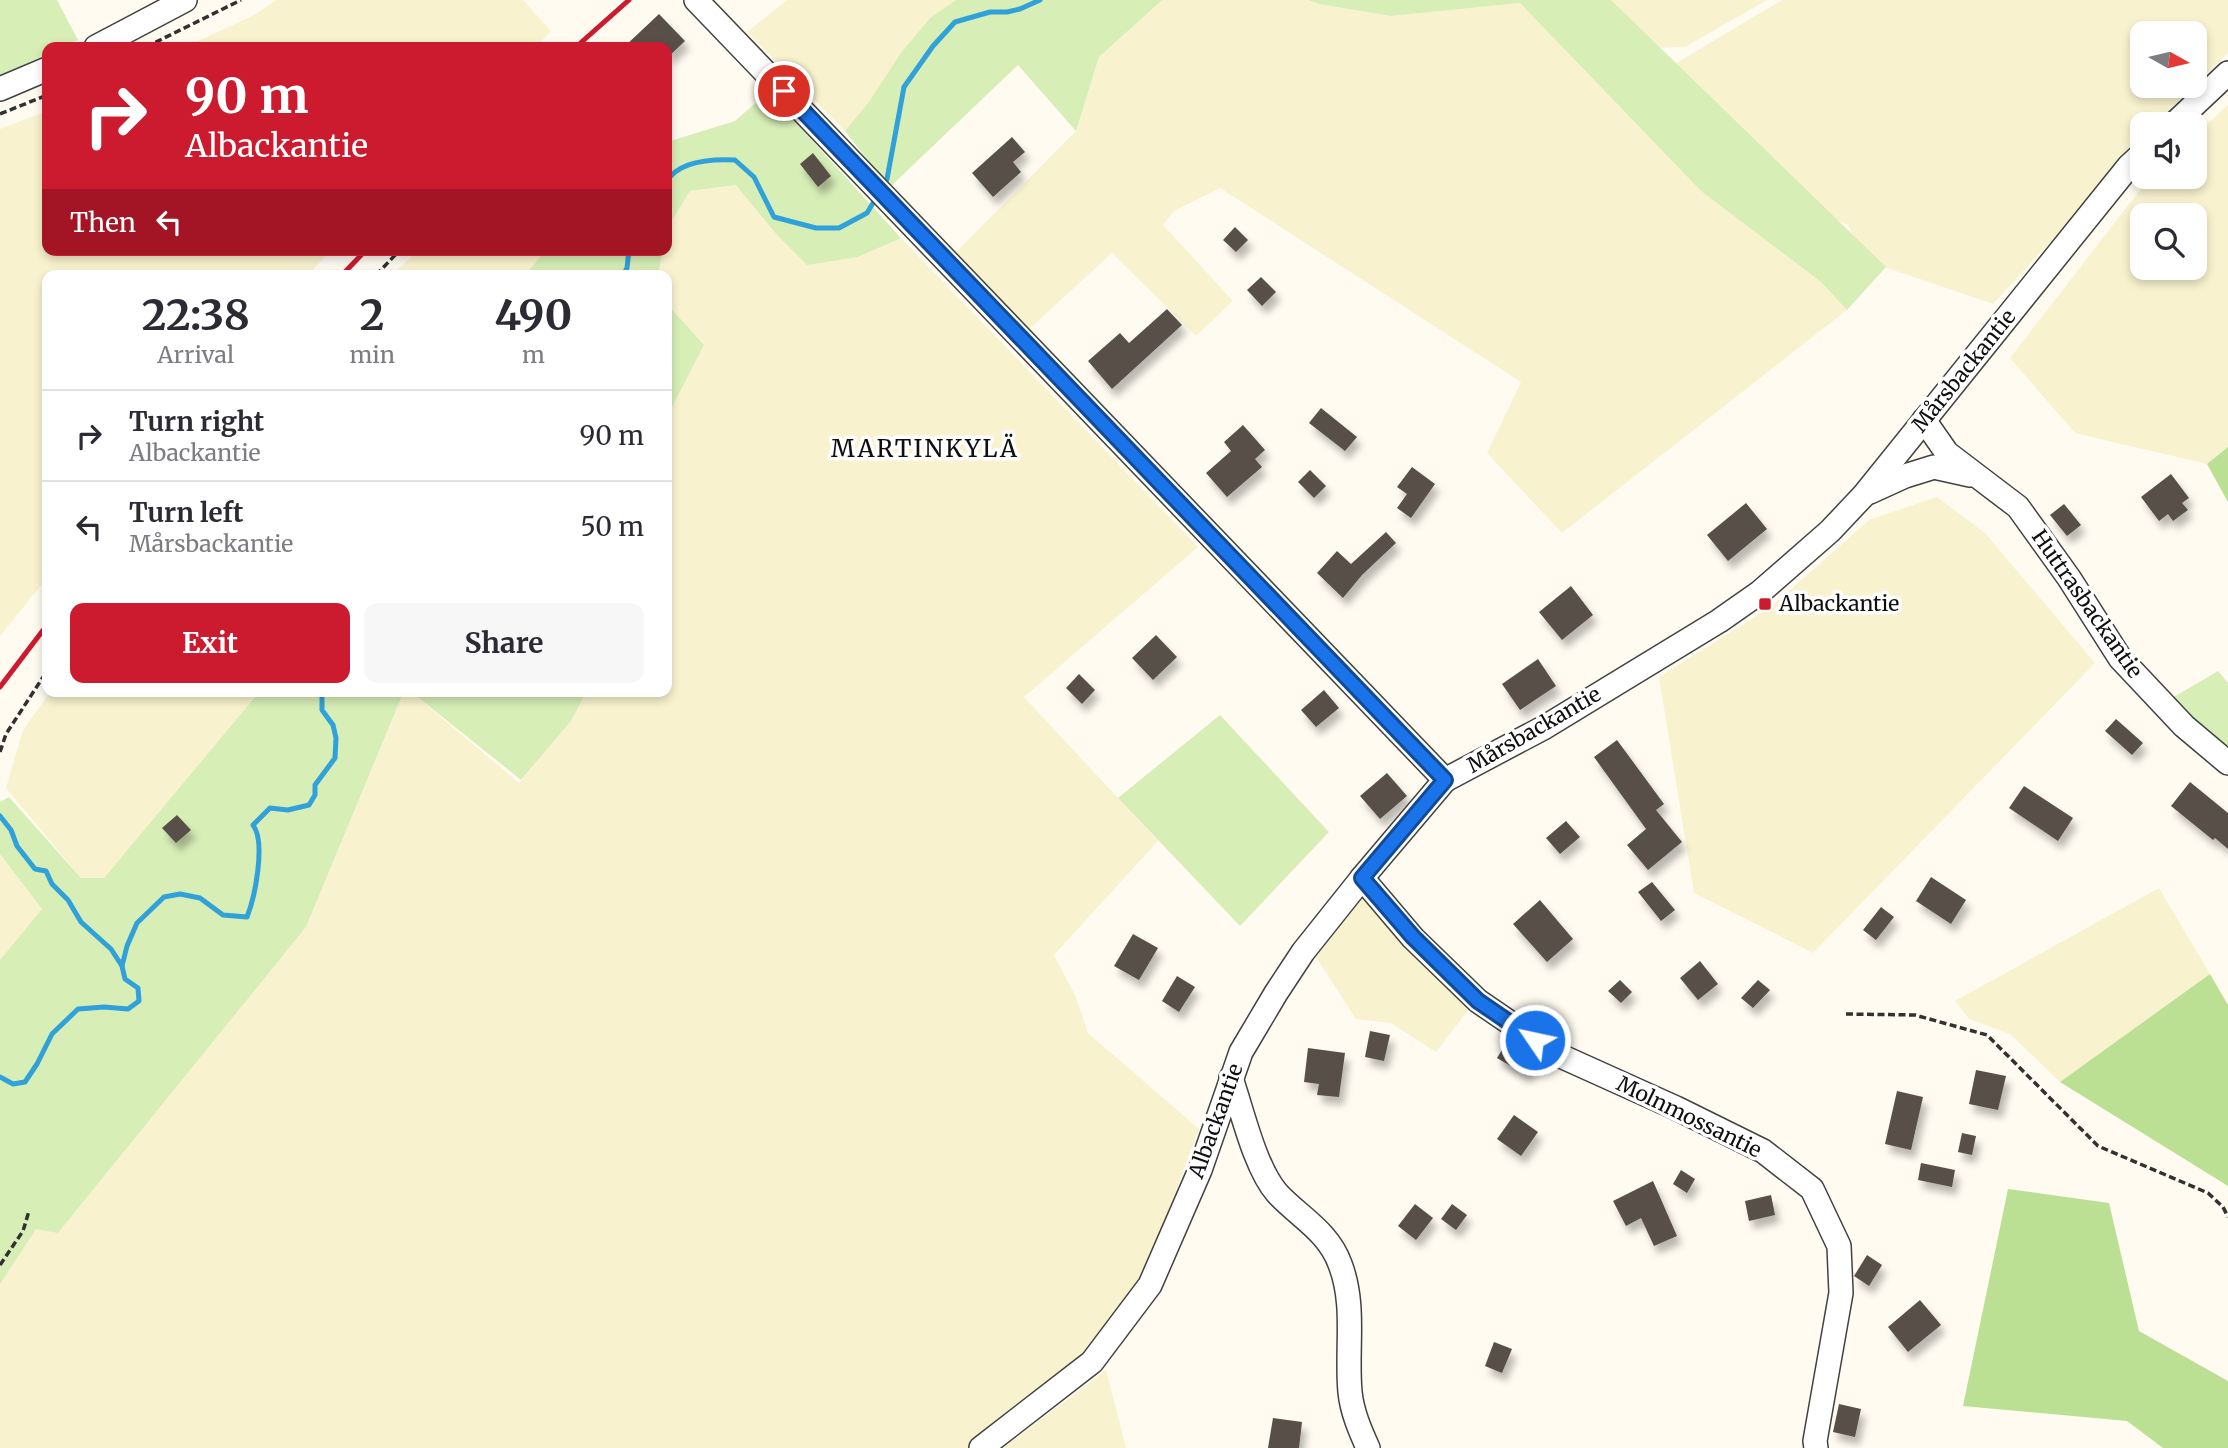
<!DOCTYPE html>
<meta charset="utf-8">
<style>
body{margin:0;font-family:Merriweather,serif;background:#f7f7f7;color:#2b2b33;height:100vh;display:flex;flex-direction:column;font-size:26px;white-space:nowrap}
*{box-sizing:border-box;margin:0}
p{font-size:23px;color:#7c7c81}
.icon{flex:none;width:38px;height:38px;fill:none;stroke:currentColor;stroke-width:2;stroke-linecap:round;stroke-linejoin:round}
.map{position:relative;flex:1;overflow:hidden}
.side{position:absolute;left:42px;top:270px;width:630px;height:427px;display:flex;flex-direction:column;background:#fff;border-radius:14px;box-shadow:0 4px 10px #0003}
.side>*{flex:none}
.guide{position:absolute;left:42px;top:42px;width:630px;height:214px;border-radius:14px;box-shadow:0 4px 10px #0003;background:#cc1a2e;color:#fff;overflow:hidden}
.needle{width:46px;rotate:98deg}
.fabs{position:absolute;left:2130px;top:21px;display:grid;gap:14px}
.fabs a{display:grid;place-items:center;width:77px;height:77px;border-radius:14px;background:#fff;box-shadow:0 4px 10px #0003;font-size:35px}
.pin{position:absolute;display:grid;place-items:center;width:60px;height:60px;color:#fff;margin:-30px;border:4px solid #fff;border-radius:50%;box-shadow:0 2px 7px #0007}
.me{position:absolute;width:77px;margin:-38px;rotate:304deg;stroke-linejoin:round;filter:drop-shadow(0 0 5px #0008)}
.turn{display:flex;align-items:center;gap:24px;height:147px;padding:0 28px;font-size:32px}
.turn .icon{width:91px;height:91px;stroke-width:2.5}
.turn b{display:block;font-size:49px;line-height:60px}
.then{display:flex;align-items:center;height:66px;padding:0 28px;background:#0003;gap:14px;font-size:26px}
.eta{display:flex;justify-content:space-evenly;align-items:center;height:119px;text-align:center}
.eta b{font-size:42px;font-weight:700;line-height:49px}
.primary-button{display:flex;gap:14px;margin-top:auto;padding:14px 28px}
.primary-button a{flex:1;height:80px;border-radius:14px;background:#cc1a2e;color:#fff;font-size:28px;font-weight:700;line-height:80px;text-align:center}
.primary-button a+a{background:#f7f7f7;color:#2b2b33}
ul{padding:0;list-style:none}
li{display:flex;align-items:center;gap:21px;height:91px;padding:0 28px;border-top:2px solid #e1e1e2}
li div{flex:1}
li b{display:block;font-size:26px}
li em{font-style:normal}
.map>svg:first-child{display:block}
.farmland{fill:#f8f2ce;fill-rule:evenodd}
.green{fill:#d7eeb7}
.forest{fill:#bbe094}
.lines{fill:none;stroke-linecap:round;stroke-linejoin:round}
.stream{stroke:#31a1d9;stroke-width:5}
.building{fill:#594f4a;filter:url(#shadow)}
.minor-casing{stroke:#424242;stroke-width:26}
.path{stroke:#313131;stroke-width:3.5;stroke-dasharray:7 3.5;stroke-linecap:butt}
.minor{stroke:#fff;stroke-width:23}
.rail{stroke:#cc1a2e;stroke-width:5}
.route-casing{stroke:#114b97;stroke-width:18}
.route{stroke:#1a73e8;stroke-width:12}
.poi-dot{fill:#cc1a2e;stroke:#fff;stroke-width:2.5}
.labels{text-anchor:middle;stroke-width:7;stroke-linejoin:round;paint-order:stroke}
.street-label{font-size:21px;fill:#0f0f0f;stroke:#fff}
.poi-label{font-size:21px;fill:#0f0f0f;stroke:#fff;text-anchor:start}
.quarter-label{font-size:24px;letter-spacing:2px;fill:#0f0f0f;stroke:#fff}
</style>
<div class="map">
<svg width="2228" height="1448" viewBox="0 0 2228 1448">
<defs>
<filter id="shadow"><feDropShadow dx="4.5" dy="8" stdDeviation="3.5" flood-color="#0004"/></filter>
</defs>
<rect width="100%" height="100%" fill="#fffbf1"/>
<g class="farmland">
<polygon points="276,0 523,0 551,31 535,47 186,47 256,14"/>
<polygon points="787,0 956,0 930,18 900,54 866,107 845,131 747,32"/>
<polygon points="1161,0 1308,0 1319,4 1391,16 1520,3 1701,191 1821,282 1847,310 1562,533 1487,453 1521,382 1220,188 1174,211 1163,225 1233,301 1196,336 1112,253 1028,330 953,255 1076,131 1099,57"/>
<polygon points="1608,0 1767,0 1685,47 1655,48"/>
<polygon points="1782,0 2228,0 2228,53 2195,84 2194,33 2142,33 2142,86 2193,86 2158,124 2142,124 2142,142 1993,304 1864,260 1848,225 1766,189 1668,68"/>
<path d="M2228,105v342l-21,17 -132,-31 -65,-75 140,-181h44l1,-42zM2142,215h52v53h-52z"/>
<polygon points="47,111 47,250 331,250 308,275 47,275 47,578 0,636 0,129"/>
<polygon points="737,185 777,235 858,257 901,238 1198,547 1024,697 1158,841 1054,955 1076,997 1088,1033 1199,1129 1144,1275 1085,1354 967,1448 0,1448 0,1279 36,1228 58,1233 306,927 404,691 410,691 519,783 571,721 587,691 667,691 667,417 704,345 667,304 667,275 658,273 663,250 667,250 667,237 671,222 690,191"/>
<polygon points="418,250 546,250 525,275 392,275"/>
<polygon points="1937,497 1985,533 2095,663 1813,953 1694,893 1659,677 1771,607 1869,520"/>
<polygon points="51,691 260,691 104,878 81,878 6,788 23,730"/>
<polygon points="0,854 42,909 0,960"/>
<polygon points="2159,888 2210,974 2060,1082 2010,1034 1969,1019 1955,1001"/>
<polygon points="1363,898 1469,1009 1436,1052 1391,1023 1356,1019 1316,957"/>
<polygon points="1106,1370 1126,1448 1003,1448"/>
</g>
<g class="green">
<polygon points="0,0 57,0 78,40 62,47 47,47 47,54 0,75"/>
<polygon points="956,0 1162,0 1099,57 1076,131 1018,65 889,188 845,131 869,102 900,54 930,18"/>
<polygon points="1308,0 1611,0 1886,267 1847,310 1821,282 1701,191 1520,3 1391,16 1319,4"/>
<polygon points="768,92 901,238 858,257 807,265 777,235 736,185 690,191 671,222 667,237 667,142 735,121"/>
<polygon points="546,250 663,250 658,275 525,275"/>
<polygon points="667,304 704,345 667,417"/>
<polygon points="2218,671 2228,683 2228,752 2167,701"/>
<polygon points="260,691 404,691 306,927 58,1233 36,1229 0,1284 0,960 42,909 0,854 0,802 9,797 81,878 104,878"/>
<polygon points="410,691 587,691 571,721 521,780"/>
<polygon points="1220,715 1329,832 1240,926 1118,798"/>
</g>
<g class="forest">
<polygon points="2228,447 2228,502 2207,464"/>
<polygon points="2210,974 2228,1005 2228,1186 2060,1082"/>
<polygon points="2008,1189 2109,1203 2139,1331 2228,1381 2228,1448 2163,1448 2127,1421 1963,1406"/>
</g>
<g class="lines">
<g class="stream">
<path d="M667,181c13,-21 46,-22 68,-21l19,17 20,40 42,11h23l28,-15 9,-15"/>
<polyline points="883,186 887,179 904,87 933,46 955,22 990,12 1007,12 1020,9 1040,0"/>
<polyline points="623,275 627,268 629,250"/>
<polyline points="0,816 11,830 17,846 35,869 46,871 52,884 68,900 81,922 111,949 122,966"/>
<path d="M0,1077l13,7 12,-2 12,-18 15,-30 26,-25 26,-2 24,2 11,-8 -1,-13 -13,-9 -3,-13 5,-20 10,-23 27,-26 16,-3 20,4 23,17 24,2c8,-20 19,-75 6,-92l17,-17 18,2 21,-5 6,-10v-10l20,-27 1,-20 -3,-13 -11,-15v-19"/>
</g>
</g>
<g class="building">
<polygon points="659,14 685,41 667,58 667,47 624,47"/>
<polygon points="1012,137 1025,152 1013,162 1021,172 993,197 972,173"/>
<polygon points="813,153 831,176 818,187 800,164"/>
<polygon points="1235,227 1248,240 1236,252 1223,240"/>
<polygon points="1261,277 1276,292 1262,306 1247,290"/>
<polygon points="1167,309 1182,325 1112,389 1088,361 1120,333 1129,343"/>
<polygon points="1321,408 1357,437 1345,451 1309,423"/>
<polygon points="1243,425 1265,450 1255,459 1262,467 1227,497 1206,473 1231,451 1224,442"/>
<polygon points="1412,467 1435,484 1411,518 1397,508 1407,494 1397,487"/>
<polygon points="1310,470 1326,486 1314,498 1298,482"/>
<polygon points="2171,474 2189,498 2182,503 2188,510 2173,521 2168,514 2159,521 2141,497"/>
<polygon points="1746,503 1767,529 1728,561 1707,535"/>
<polygon points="2064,504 2081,525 2067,536 2050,515"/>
<polygon points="1386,532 1396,543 1362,575 1343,598 1317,573 1337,551 1351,564"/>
<polygon points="1571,586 1593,615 1562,640 1539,612"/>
<polygon points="1156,635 1177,657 1153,680 1132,658"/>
<polygon points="1538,659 1556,686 1520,710 1502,684"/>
<polygon points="1079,674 1095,690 1082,704 1066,688"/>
<polygon points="1324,690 1339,708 1316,727 1301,710"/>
<polygon points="2116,719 2143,743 2132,755 2105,731"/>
<polygon points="1617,740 1664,804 1656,810 1682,842 1648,870 1627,845 1646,829 1594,757"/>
<polygon points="1387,773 1407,796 1380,819 1360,796"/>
<polygon points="2190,782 2228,813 2228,849 2215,838 2213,840 2171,806"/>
<polygon points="2024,786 2073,818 2058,841 2009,808"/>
<polygon points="177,815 191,830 176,843 162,828"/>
<polygon points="1566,821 1580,837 1560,854 1546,838"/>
<polygon points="1931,877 1966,900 1951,924 1916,901"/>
<polygon points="1652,882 1675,910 1661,921 1638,892"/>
<polygon points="1540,900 1573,939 1547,962 1513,924"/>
<polygon points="1881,907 1894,917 1876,940 1863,930"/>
<polygon points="1133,934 1158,948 1139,980 1114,966"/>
<polygon points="1700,961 1718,984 1698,1000 1680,978"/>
<polygon points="1177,976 1195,987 1179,1012 1162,1001"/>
<polygon points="1620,980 1632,992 1621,1003 1608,991"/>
<polygon points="1758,980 1770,990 1753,1008 1741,998"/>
<polygon points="1370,1031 1390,1035 1384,1061 1365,1057"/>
<polygon points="1505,1045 1534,1063 1526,1075 1497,1058"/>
<polygon points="1308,1048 1345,1053 1339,1097 1317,1095 1319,1084 1304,1082"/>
<polygon points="1976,1070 2006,1076 1998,1110 1969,1104"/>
<polygon points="1897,1091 1923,1097 1911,1150 1885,1144"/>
<polygon points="1514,1115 1538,1132 1521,1156 1497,1139"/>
<polygon points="1962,1133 1976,1136 1972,1155 1958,1152"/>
<polygon points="1921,1163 1955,1170 1952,1187 1918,1180"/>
<polygon points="1681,1170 1695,1179 1687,1193 1673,1184"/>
<polygon points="1653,1181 1677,1236 1654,1246 1641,1218 1626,1226 1613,1201"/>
<polygon points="1771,1195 1775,1215 1749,1221 1745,1201"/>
<polygon points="1415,1204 1433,1218 1416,1240 1398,1226"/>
<polygon points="1452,1204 1467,1215 1456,1230 1441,1219"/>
<polygon points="1867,1255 1882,1265 1869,1286 1854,1276"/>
<polygon points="1920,1300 1941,1325 1908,1352 1888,1327"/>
<polygon points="1494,1342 1512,1349 1502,1373 1485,1366"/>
<polygon points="1839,1404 1861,1409 1855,1437 1833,1432"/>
<polygon points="1273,1418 1302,1422 1299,1448 1268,1448"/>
</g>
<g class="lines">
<defs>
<g id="minor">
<polyline points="696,0 1445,780 1545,727 1719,621 1759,593 1830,531 1864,495 2129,166 2142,154"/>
<polyline points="96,47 185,0"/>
<polyline points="0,89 47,69"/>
<polyline points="2174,124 2228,73"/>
<polyline points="1924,420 1947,453 2018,507 2069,578 2120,658 2184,726 2228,763"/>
<polyline points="1870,492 1905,476 1934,467 1970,475"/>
<polyline points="1362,878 1413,938 1478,1001 1554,1053 1676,1108 1763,1151 1812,1189 1839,1246 1841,1293 1815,1441 1816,1448"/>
<path d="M1231,1078c11,32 24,90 46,115 22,24 51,38 63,71 16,41 6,85 10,128 2,20 10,38 18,56"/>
<polyline points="981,1448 1092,1362 1150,1285 1200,1170 1241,1052 1276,993 1303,952 1362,878 1445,780"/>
</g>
</defs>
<use href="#minor" class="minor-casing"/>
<g class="path">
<polyline points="146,47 241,0"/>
<polyline points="0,114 47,95"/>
<polyline points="376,275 400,250"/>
<polyline points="0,752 6,734 47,671"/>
<polyline points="1846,1014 1915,1015 1987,1035 2098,1146 2208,1193 2223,1207 2228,1217"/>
<polyline points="0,1265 23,1231 29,1211"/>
</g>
<use href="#minor" class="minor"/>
<g class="rail">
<polyline points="576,47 629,0"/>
<polyline points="342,275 366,250"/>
<polyline points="0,687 47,625"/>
</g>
</g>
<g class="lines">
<defs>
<polyline id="route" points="784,91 1445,780 1362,878 1413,937 1478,1001 1535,1040"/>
</defs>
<use href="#route" class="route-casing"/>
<use href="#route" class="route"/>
</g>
<rect class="poi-dot" x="1758" y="597" width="14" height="14" rx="3.5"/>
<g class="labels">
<g class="street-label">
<text transform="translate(1964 371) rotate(-51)" y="7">Mårsbackantie</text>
<text transform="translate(2087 604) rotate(55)" y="7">Huttrasbackantie</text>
<text transform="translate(1534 730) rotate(-30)" y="7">Mårsbackantie</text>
<text transform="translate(1689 1117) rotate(26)" y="7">Molnmossantie</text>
<text transform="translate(1216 1121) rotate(-70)" y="7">Albackantie</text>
</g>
<g class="poi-label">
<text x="1779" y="611">Albackantie</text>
</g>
<g class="quarter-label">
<text x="925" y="457">MARTINKYLÄ</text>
</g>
</g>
</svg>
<div class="fabs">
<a><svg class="needle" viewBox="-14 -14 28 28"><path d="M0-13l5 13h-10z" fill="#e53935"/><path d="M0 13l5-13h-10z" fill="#7c7c81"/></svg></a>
<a><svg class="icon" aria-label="sound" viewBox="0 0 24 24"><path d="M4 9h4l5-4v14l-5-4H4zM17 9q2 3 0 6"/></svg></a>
<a><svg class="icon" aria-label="search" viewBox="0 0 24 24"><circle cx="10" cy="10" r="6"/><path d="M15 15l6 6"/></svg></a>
</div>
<div class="pin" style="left:784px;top:91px;background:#d93025"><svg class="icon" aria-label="arrive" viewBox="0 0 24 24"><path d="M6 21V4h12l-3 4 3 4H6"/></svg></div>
<svg class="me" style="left:1535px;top:1040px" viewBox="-20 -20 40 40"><circle r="17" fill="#1a73e8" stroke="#fff" stroke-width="3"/><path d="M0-11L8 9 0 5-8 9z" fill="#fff"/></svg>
<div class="guide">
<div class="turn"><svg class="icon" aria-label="right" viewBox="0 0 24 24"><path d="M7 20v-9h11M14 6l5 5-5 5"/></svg><div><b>90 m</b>Albackantie</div></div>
<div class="then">Then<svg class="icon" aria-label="left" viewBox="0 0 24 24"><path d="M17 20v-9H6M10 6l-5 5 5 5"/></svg></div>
</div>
<section class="side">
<div class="eta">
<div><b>22:38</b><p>Arrival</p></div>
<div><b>2</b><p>min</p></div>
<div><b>490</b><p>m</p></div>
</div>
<ul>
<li><svg class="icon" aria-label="right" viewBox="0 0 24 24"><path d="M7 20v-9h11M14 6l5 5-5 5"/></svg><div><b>Turn right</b><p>Albackantie</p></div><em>90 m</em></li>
<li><svg class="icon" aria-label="left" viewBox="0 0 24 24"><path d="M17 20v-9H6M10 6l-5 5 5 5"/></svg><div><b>Turn left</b><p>Mårsbackantie</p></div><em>50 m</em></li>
</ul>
<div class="primary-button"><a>Exit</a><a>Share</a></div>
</section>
</div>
